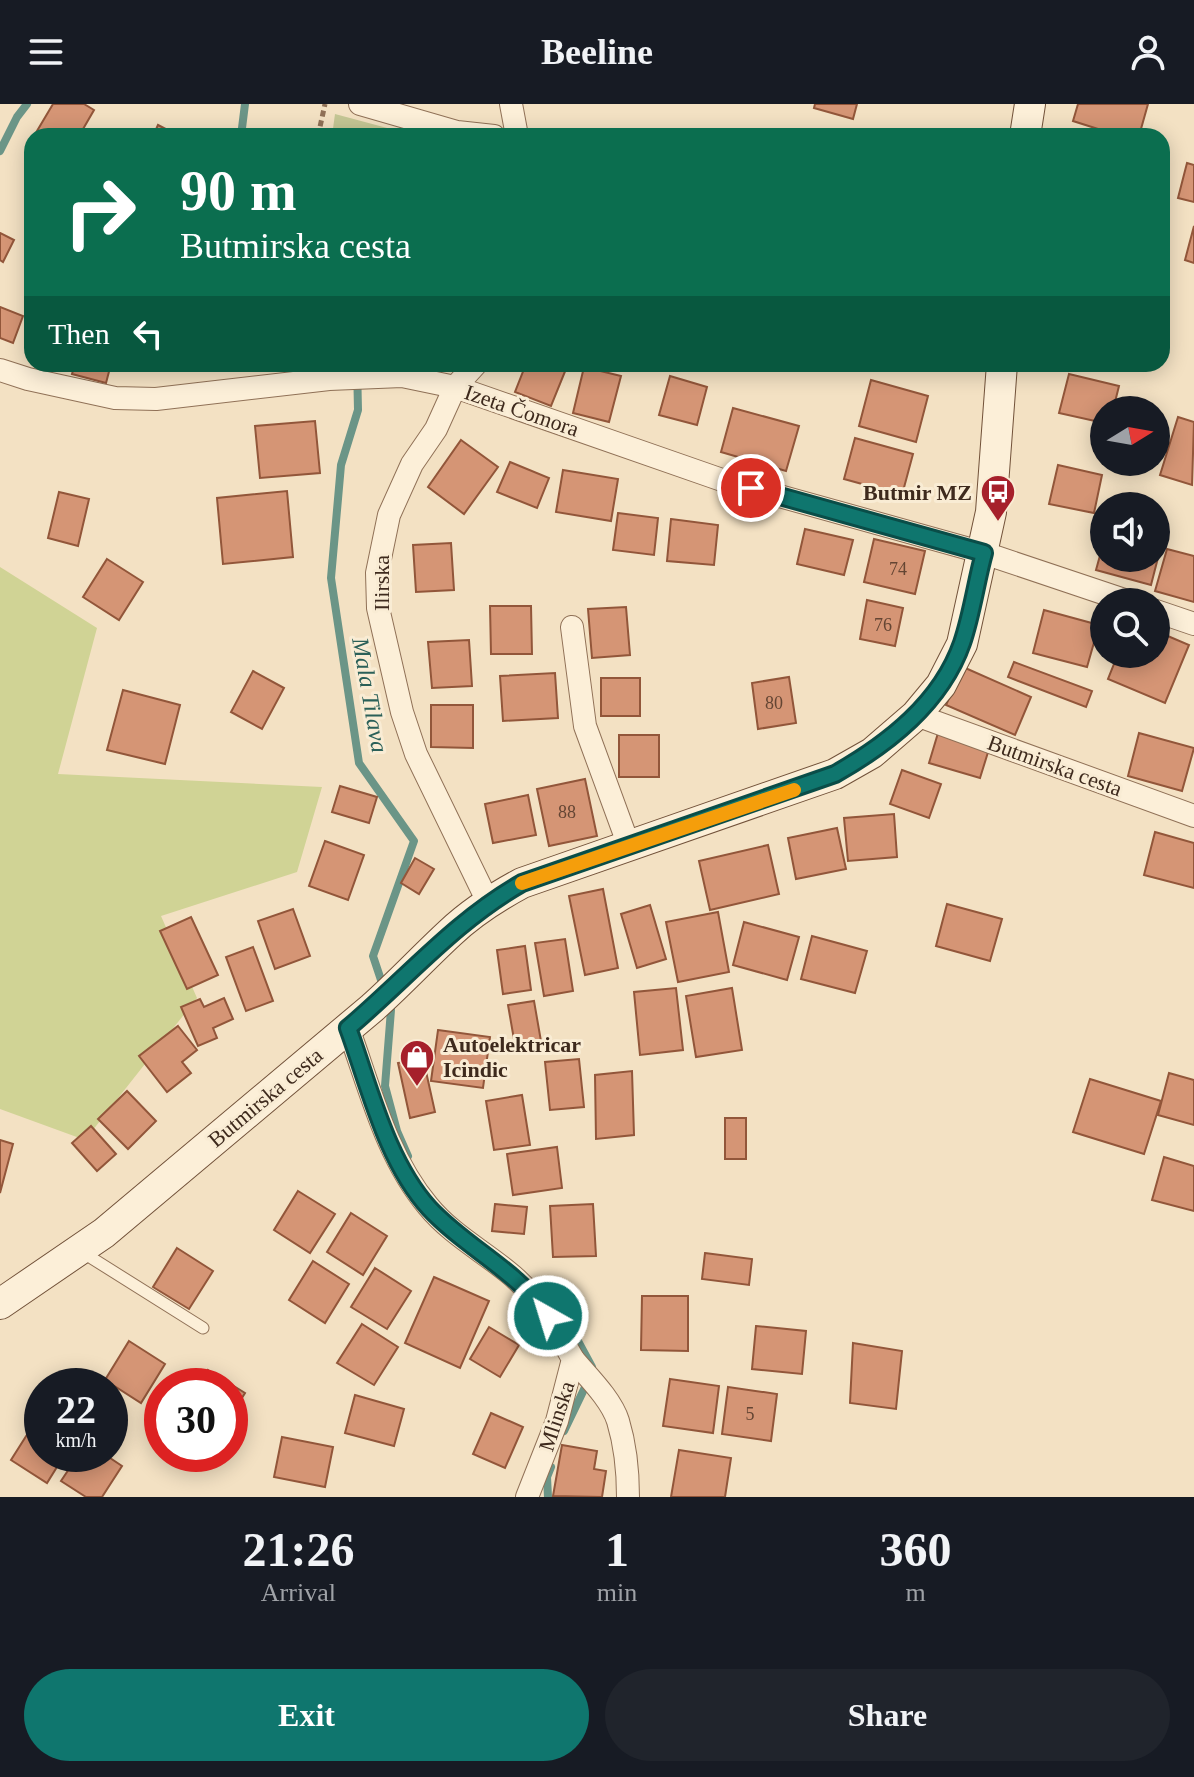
<!DOCTYPE html>
<meta charset="utf-8">
<style>
body{margin:0;font-family:Georgia,serif;background:#20242c;color:#f1f3f6;height:100vh;display:flex;flex-direction:column;font-size:30px;white-space:nowrap}
*{box-sizing:border-box;margin:0}
p{font-size:26px;color:#9ea1a6}
.icon{flex:none;width:44px;height:44px;fill:none;stroke:currentColor;stroke-width:2;stroke-linecap:round;stroke-linejoin:round}
.map{position:relative;height:1393px;overflow:hidden}
.sheet{display:flex;flex-direction:column;background:#171b24;flex:1}
.sheet>*{flex:none}
.banner{position:absolute;left:24px;top:24px;width:1146px;height:244px;border-radius:24px;box-shadow:0 4px 20px #0003;background:#0b6e4f;color:#fff;overflow:hidden}
.needle{width:52px;rotate:79deg}
.controls{position:absolute;left:1090px;top:292px;display:grid;gap:16px}
.controls a{display:grid;place-items:center;width:80px;height:80px;border-radius:50%;background:#171b24;box-shadow:0 4px 20px #0003;font-size:40px}
.speed{position:absolute;left:24px;top:1264px;display:flex;gap:16px;font-size:40px;font-weight:700;text-align:center}
.speed>*{display:grid;place-content:center;width:104px;height:104px;border-radius:50%;background:#171b24;box-shadow:0 4px 20px #0003;line-height:1}
.speed small{font-size:20px;font-weight:400}
.speed .limit{border:12px solid #d22;background:#fff;color:#111}
.pin{position:absolute;display:grid;place-items:center;width:68px;height:68px;color:#fff;margin:-34px;border:4px solid #fff;border-radius:50%;box-shadow:0 2px 8px #0007}
.me{position:absolute;width:88px;margin:-44px;rotate:321deg;stroke-linejoin:round;filter:drop-shadow(0 0 6px #0008)}
.turn{display:flex;align-items:center;gap:28px;height:168px;padding:0 24px;font-size:36px}
.turn .icon{width:104px;height:104px;stroke-width:2.5}
.turn b{display:block;font-size:56px;line-height:68px}
.then{display:flex;align-items:center;height:76px;padding:0 24px;background:#0003;gap:16px;font-size:30px}
.eta{display:flex;justify-content:space-evenly;align-items:center;height:136px;text-align:center}
.eta b{font-size:48px;font-weight:600;line-height:56px}
.button{display:flex;gap:16px;margin-top:auto;padding:16px 24px}
.button a{flex:1;height:92px;border-radius:48px;background:#0f766e;color:#fff;font-size:32px;font-weight:600;line-height:92px;text-align:center}
.button a+a{background:#20242c;color:#f1f3f6}
header{display:flex;justify-content:space-between;align-items:center;height:104px;padding:0 24px;background:#171b24;font-size:36px;font-weight:600}
.map>svg:first-child{display:block}
.green{fill:#d0d395}
.cemetery{fill:#c5c795}
.lines{fill:none;stroke-linecap:round;stroke-linejoin:round}
.stream{stroke:#6b9587;stroke-width:8}
.building{fill:#d59575;stroke:#92563a;stroke-width:2}
.lane-casing{stroke:#907157;stroke-width:13}
.street-casing{stroke:#907157;stroke-width:24}
.secondary-casing{stroke:#72523a;stroke-width:32}
.path{stroke:#907157;stroke-width:5;stroke-dasharray:6 4;stroke-linecap:butt}
.lane{stroke:#fcefd8;stroke-width:11}
.street{stroke:#fcefd8;stroke-width:22}
.secondary{stroke:#fcefd8;stroke-width:30}
.route-casing{stroke:#0a4d48;stroke-width:20}
.route{stroke:#0f766e;stroke-width:14}
.slow{stroke:#f59e0b;stroke-width:14}
.labels{text-anchor:middle;stroke-width:6;stroke-linejoin:round;paint-order:stroke}
.number-label{font-size:18px;fill:#644533}
.street-label{font-size:22px;fill:#3e2a1d;stroke:#f9ecd4}
.poi-label{font-size:22px;font-weight:bold;fill:#3e2a1d;stroke:#f9ecd4;text-anchor:end}
.water-label{font-size:24px;font-style:italic;fill:#2b6058;stroke:#f9ecd4}
</style>
<header><svg class="icon" aria-label="menu" viewBox="0 0 24 24"><path d="M4 6h16M4 12h16M4 18h16"/></svg>Beeline<svg class="icon" aria-label="person" viewBox="0 0 24 24"><circle cx="12" cy="8" r="4"/><path d="M4 21q1-7 8-7t8 7"/></svg></header>
<div class="map">
<svg width="1194" height="1393" viewBox="0 0 1194 1393">
<rect width="100%" height="100%" fill="#f3e1c3"/>
<polygon class="green" points="0,463 97,524 58,670 322,683 297,768 161,812 197,894 85,1036 0,1005"/>
<g class="cemetery">
<polygon points="335,10 417,32 332,32"/>
<polygon points="393,260 461,260 455,267"/>
</g>
<g class="lines">
<g class="stream">
<polyline points="241,32 245,0"/>
<polyline points="0,47 17,13 27,0"/>
<polyline points="357,260 358,306 341,361 331,474 359,659 414,737 373,852 384,885"/>
<polyline points="389,898 391,906 385,982 397,1027 408,1052"/>
<polyline points="545,1191 566,1215 592,1263"/>
<polyline points="564,1327 589,1275"/>
<polyline points="548,1393 547,1373 551,1363"/>
</g>
</g>
<g class="building">
<polygon points="53,0 84,0 94,6 79,32 34,32"/>
<polygon points="815,0 857,0 853,15 814,4"/>
<polygon points="1078,0 1148,0 1139,32 1120,32 1073,17"/>
<polygon points="158,21 179,32 153,32"/>
<polygon points="1187,59 1194,61 1194,98 1178,94"/>
<polygon points="1194,122 1194,159 1185,156"/>
<polygon points="0,129 14,136 3,158 0,156"/>
<polygon points="0,203 23,212 13,239 0,234"/>
<polygon points="75,260 111,260 106,279 72,270"/>
<polygon points="526,260 554,260 566,265 551,302 515,288"/>
<polygon points="584,263 621,272 609,318 573,309"/>
<polygon points="1069,270 1119,282 1113,306 1104,306 1104,319 1059,309"/>
<polygon points="670,272 707,283 697,321 659,311"/>
<polygon points="871,276 928,292 916,338 859,322"/>
<polygon points="733,304 799,322 786,367 721,348"/>
<polygon points="1178,313 1194,318 1192,381 1160,371"/>
<polygon points="315,317 320,369 260,374 255,322"/>
<polygon points="1156,321 1163,323 1156,347"/>
<polygon points="855,334 913,350 902,391 844,375"/>
<polygon points="461,336 498,363 464,410 428,383"/>
<polygon points="510,358 549,374 537,404 497,388"/>
<polygon points="1058,361 1102,371 1094,409 1049,400"/>
<polygon points="563,366 618,375 611,417 556,408"/>
<polygon points="287,387 293,453 223,460 217,394"/>
<polygon points="59,388 89,395 78,442 48,434"/>
<polygon points="618,409 658,414 654,451 613,446"/>
<polygon points="671,415 718,421 714,461 667,457"/>
<polygon points="805,425 853,436 844,471 797,460"/>
<polygon points="874,435 925,447 915,490 864,478"/>
<polygon points="1104,437 1104,454 1156,454 1156,437 1162,438 1151,481 1096,466"/>
<polygon points="451,439 454,486 416,488 413,441"/>
<polygon points="1167,445 1194,452 1194,498 1155,487"/>
<polygon points="107,455 143,478 119,516 83,493"/>
<polygon points="867,496 903,504 895,542 860,535"/>
<polygon points="490,502 531,502 532,550 491,550"/>
<polygon points="626,503 630,551 592,554 588,505"/>
<polygon points="1044,506 1099,521 1087,563 1033,549"/>
<polygon points="1156,527 1189,541 1165,599 1108,575 1118,550 1156,550"/>
<polygon points="469,536 472,582 432,584 428,538"/>
<polygon points="1014,558 1092,587 1086,603 1008,573"/>
<polygon points="963,563 1031,593 1015,631 946,601"/>
<polygon points="253,567 284,584 262,625 231,608"/>
<polygon points="555,569 558,614 503,617 500,572"/>
<polygon points="789,573 796,619 758,625 752,579"/>
<rect x="601" y="574" width="39" height="38"/>
<polygon points="123,586 180,601 165,660 107,646"/>
<polygon points="431,601 473,601 473,644 431,643"/>
<polygon points="938,629 989,645 980,674 929,659"/>
<polygon points="1139,629 1194,644 1182,687 1128,672"/>
<rect x="619" y="631" width="40" height="42"/>
<polygon points="902,666 941,680 929,714 890,700"/>
<polygon points="585,675 597,732 549,742 537,685"/>
<polygon points="340,682 377,693 369,719 332,708"/>
<polygon points="528,691 536,731 493,739 485,700"/>
<polygon points="894,710 897,753 848,757 844,714"/>
<polygon points="837,724 846,765 796,775 788,734"/>
<polygon points="1155,728 1194,739 1194,784 1144,771"/>
<polygon points="325,737 364,751 348,796 309,782"/>
<polygon points="768,741 779,790 710,806 699,757"/>
<polygon points="415,754 434,765 419,790 401,779"/>
<polygon points="603,785 618,864 585,871 569,792"/>
<polygon points="947,800 1002,815 990,857 936,842"/>
<polygon points="650,801 666,855 637,864 621,810"/>
<polygon points="293,805 310,852 275,865 258,817"/>
<polygon points="718,808 729,868 678,878 666,818"/>
<polygon points="191,813 218,871 187,885 160,827"/>
<polygon points="744,818 799,833 787,876 733,861"/>
<polygon points="812,832 867,847 855,889 801,875"/>
<polygon points="565,835 573,887 544,892 535,839"/>
<polygon points="525,842 531,886 503,890 497,846"/>
<polygon points="253,843 273,897 246,907 226,853"/>
<polygon points="676,884 683,946 640,951 634,888"/>
<polygon points="732,884 742,946 696,953 686,892"/>
<polygon points="224,894 233,915 213,924 217,934 198,942 181,903 200,895 204,903"/>
<polygon points="534,897 542,943 516,947 508,901"/>
<polygon points="178,922 197,946 182,958 191,969 167,988 139,952"/>
<polygon points="438,926 490,933 483,984 431,977"/>
<polygon points="423,954 435,1008 410,1014 398,959"/>
<polygon points="579,955 584,1003 550,1006 545,958"/>
<polygon points="632,967 634,1031 596,1035 595,971"/>
<polygon points="1169,969 1194,976 1194,1021 1158,1011"/>
<polygon points="1090,975 1161,997 1144,1050 1073,1028"/>
<polygon points="127,987 156,1017 128,1045 98,1015"/>
<polygon points="522,991 530,1041 494,1046 486,997"/>
<rect x="725" y="1014" width="21" height="41"/>
<polygon points="91,1022 116,1050 97,1067 72,1039"/>
<polygon points="0,1036 13,1040 0,1089"/>
<polygon points="557,1043 562,1084 513,1091 507,1050"/>
<polygon points="1164,1053 1194,1062 1194,1107 1152,1096"/>
<polygon points="298,1087 335,1110 310,1149 274,1126"/>
<polygon points="495,1100 527,1103 524,1130 492,1127"/>
<polygon points="593,1100 596,1152 553,1153 550,1102"/>
<polygon points="351,1109 387,1132 363,1171 327,1148"/>
<polygon points="177,1144 213,1167 189,1205 153,1183"/>
<polygon points="705,1149 752,1155 749,1181 702,1175"/>
<polygon points="313,1157 349,1180 325,1219 289,1196"/>
<polygon points="375,1164 411,1187 387,1225 351,1203"/>
<polygon points="434,1173 489,1197 460,1264 405,1239"/>
<polygon points="642,1192 688,1192 688,1247 641,1246"/>
<polygon points="362,1220 398,1243 374,1281 337,1259"/>
<polygon points="756,1222 806,1227 802,1270 752,1265"/>
<polygon points="489,1223 519,1241 500,1273 470,1255"/>
<polygon points="129,1237 165,1260 141,1299 105,1276"/>
<polygon points="853,1239 902,1247 896,1305 850,1299"/>
<polygon points="208,1266 245,1289 230,1313 230,1282 199,1282"/>
<polygon points="670,1275 719,1282 713,1329 663,1322"/>
<polygon points="728,1283 777,1290 771,1337 722,1330"/>
<polygon points="355,1291 404,1305 394,1342 345,1329"/>
<polygon points="491,1309 523,1323 505,1364 473,1350"/>
<polygon points="35,1318 42,1322 42,1350 65,1350 47,1379 11,1356"/>
<polygon points="282,1333 333,1343 325,1383 274,1373"/>
<polygon points="562,1341 597,1347 594,1365 606,1367 602,1393 553,1392"/>
<polygon points="679,1346 731,1354 725,1393 671,1393"/>
<polygon points="79,1350 104,1350 122,1362 102,1393 86,1393 61,1377"/>
</g>
<g class="lines">
<defs>
<polyline id="lane" points="82,1148 203,1224"/>
<g id="street">
<polyline points="360,0 457,28 494,32"/>
<polyline points="511,0 517,32"/>
<polyline points="476,260 455,283 436,325 412,360 389,411 377,469 378,504 402,608 416,650 488,798"/>
<polyline points="0,266 28,275 115,294 156,295 329,275 402,272 455,283 722,376 984,449 1130,498"/>
<polyline points="1156,507 1194,520"/>
<polyline points="572,523 585,622 629,742"/>
<polyline points="916,611 1194,712"/>
<path d="M348,924c22,60 38,128 80,178 22,27 53,44 80,66 29,23 47,55 65,87l-16,62 -30,76"/>
<path d="M573,1255c15,18 38,40 45,62 7,23 10,52 10,76"/>
</g>
<g id="secondary">
<polyline points="1025,32 1030,0"/>
<path d="M0,1200l104,-71 268,-225c27,-24 51,-50 78,-75 21,-20 46,-36 72,-50l313,-109 37,-21 44,-38 25,-30 21,-41 29,-132 11,-148"/>
</g>
</defs>
<use href="#lane" class="lane-casing"/>
<use href="#street" class="street-casing"/>
<use href="#secondary" class="secondary-casing"/>
<polyline class="path" points="318,32 325,0"/>
<use href="#lane" class="lane"/>
<use href="#street" class="street"/>
<use href="#secondary" class="secondary"/>
</g>
<g class="lines">
<defs>
<path id="route" d="M548,1212c-31,-46 -82,-68 -119,-108 -43,-48 -59,-120 -81,-180 59,-50 107,-107 174,-145l313,-109c53,-30 106,-71 127,-131 10,-29 14,-61 22,-90l-233,-65"/>
</defs>
<use href="#route" class="route-casing"/>
<use href="#route" class="route"/>
<polyline class="slow" points="522,779 794,686"/>
</g>
<defs>
<symbol id="bus-pin" viewBox="-11 -11 22 30"><path d="M0 17L-7.5 6A9.5 9.5 0 1 1 7.5 6Z" fill="#a6202b" stroke="#f9ecd4"/><path d="M-5-6H5V4H4V6H2V4H-2V6H-4V4H-5ZM-3.5-4V0h7V-4ZM-3.5 1.2v1.5H-2V1.2ZM2 1.2v1.5H3.5V1.2Z" fill="#fff"/></symbol>
<symbol id="shop-pin" viewBox="-11 -11 22 30"><path d="M0 17L-7.5 6A9.5 9.5 0 1 1 7.5 6Z" fill="#a6202b" stroke="#f9ecd4"/><path d="M-5-2.5h2.3a2.7 3.5 0 0 1 5.4 0H5L5.5 6h-11ZM-1.5-2.5h3a1.5 2.3 0 0 0-3 0Z" fill="#fff"/></symbol>
</defs>
<g fill-rule="evenodd">
<use href="#bus-pin" x="978" y="368" width="40" height="54"/>
<use href="#shop-pin" x="397" y="933" width="40" height="54"/>
</g>
<g class="labels">
<g class="number-label">
<text x="898" y="471">74</text>
<text x="883" y="527">76</text>
<text x="774" y="605">80</text>
<text x="567" y="714">88</text>
<text x="750" y="1316">5</text>
</g>
<g class="street-label">
<text transform="translate(522 306) rotate(19)" y="8">Izeta Čomora</text>
<text transform="translate(381 479) rotate(-90)" y="8">Ilirska</text>
<text transform="translate(1055 661) rotate(20)" y="8">Butmirska cesta</text>
<text transform="translate(265 993) rotate(-40)" y="8">Butmirska cesta</text>
<text transform="translate(556 1312) rotate(-72)" y="8">Mlinska</text>
</g>
<g class="poi-label">
<text x="972" y="396">Butmir MZ</text>
<text x="443" y="948" text-anchor="start">Autoelektricar<tspan x="443" dy="25">Icindic</tspan></text>
</g>
<g class="water-label">
<text transform="translate(370 591) rotate(80)" y="8">Mala Tilava</text>
</g>
</g>
</svg>
<div class="controls">
<a><svg class="needle" viewBox="-14 -14 28 28"><path d="M0-13l5 13h-10z" fill="#e53935"/><path d="M0 13l5-13h-10z" fill="#9ea1a6"/></svg></a>
<a><svg class="icon" aria-label="sound" viewBox="0 0 24 24"><path d="M4 9h4l5-4v14l-5-4H4zM17 9q2 3 0 6"/></svg></a>
<a><svg class="icon" aria-label="search" viewBox="0 0 24 24"><circle cx="10" cy="10" r="6"/><path d="M15 15l6 6"/></svg></a>
</div>
<div class="speed"><div>22<small>km/h</small></div><div class="limit">30</div></div>
<div class="pin" style="left:751px;top:384px;background:#d93025"><svg class="icon" aria-label="arrive" viewBox="0 0 24 24"><path d="M6 21V4h12l-3 4 3 4H6"/></svg></div>
<svg class="me" style="left:548px;top:1212px" viewBox="-20 -20 40 40"><circle r="17" fill="#0f766e" stroke="#fff" stroke-width="3"/><path d="M0-11L8 9 0 5-8 9z" fill="#fff"/></svg>
<div class="banner">
<div class="turn"><svg class="icon" aria-label="right" viewBox="0 0 24 24"><path d="M7 20v-9h11M14 6l5 5-5 5"/></svg><div><b>90 m</b>Butmirska cesta</div></div>
<div class="then">Then<svg class="icon" aria-label="left" viewBox="0 0 24 24"><path d="M17 20v-9H6M10 6l-5 5 5 5"/></svg></div>
</div>
</div>
<section class="sheet">
<div class="eta">
<div><b>21:26</b><p>Arrival</p></div>
<div><b>1</b><p>min</p></div>
<div><b>360</b><p>m</p></div>
</div>
<div class="button"><a>Exit</a><a>Share</a></div>
</section>
